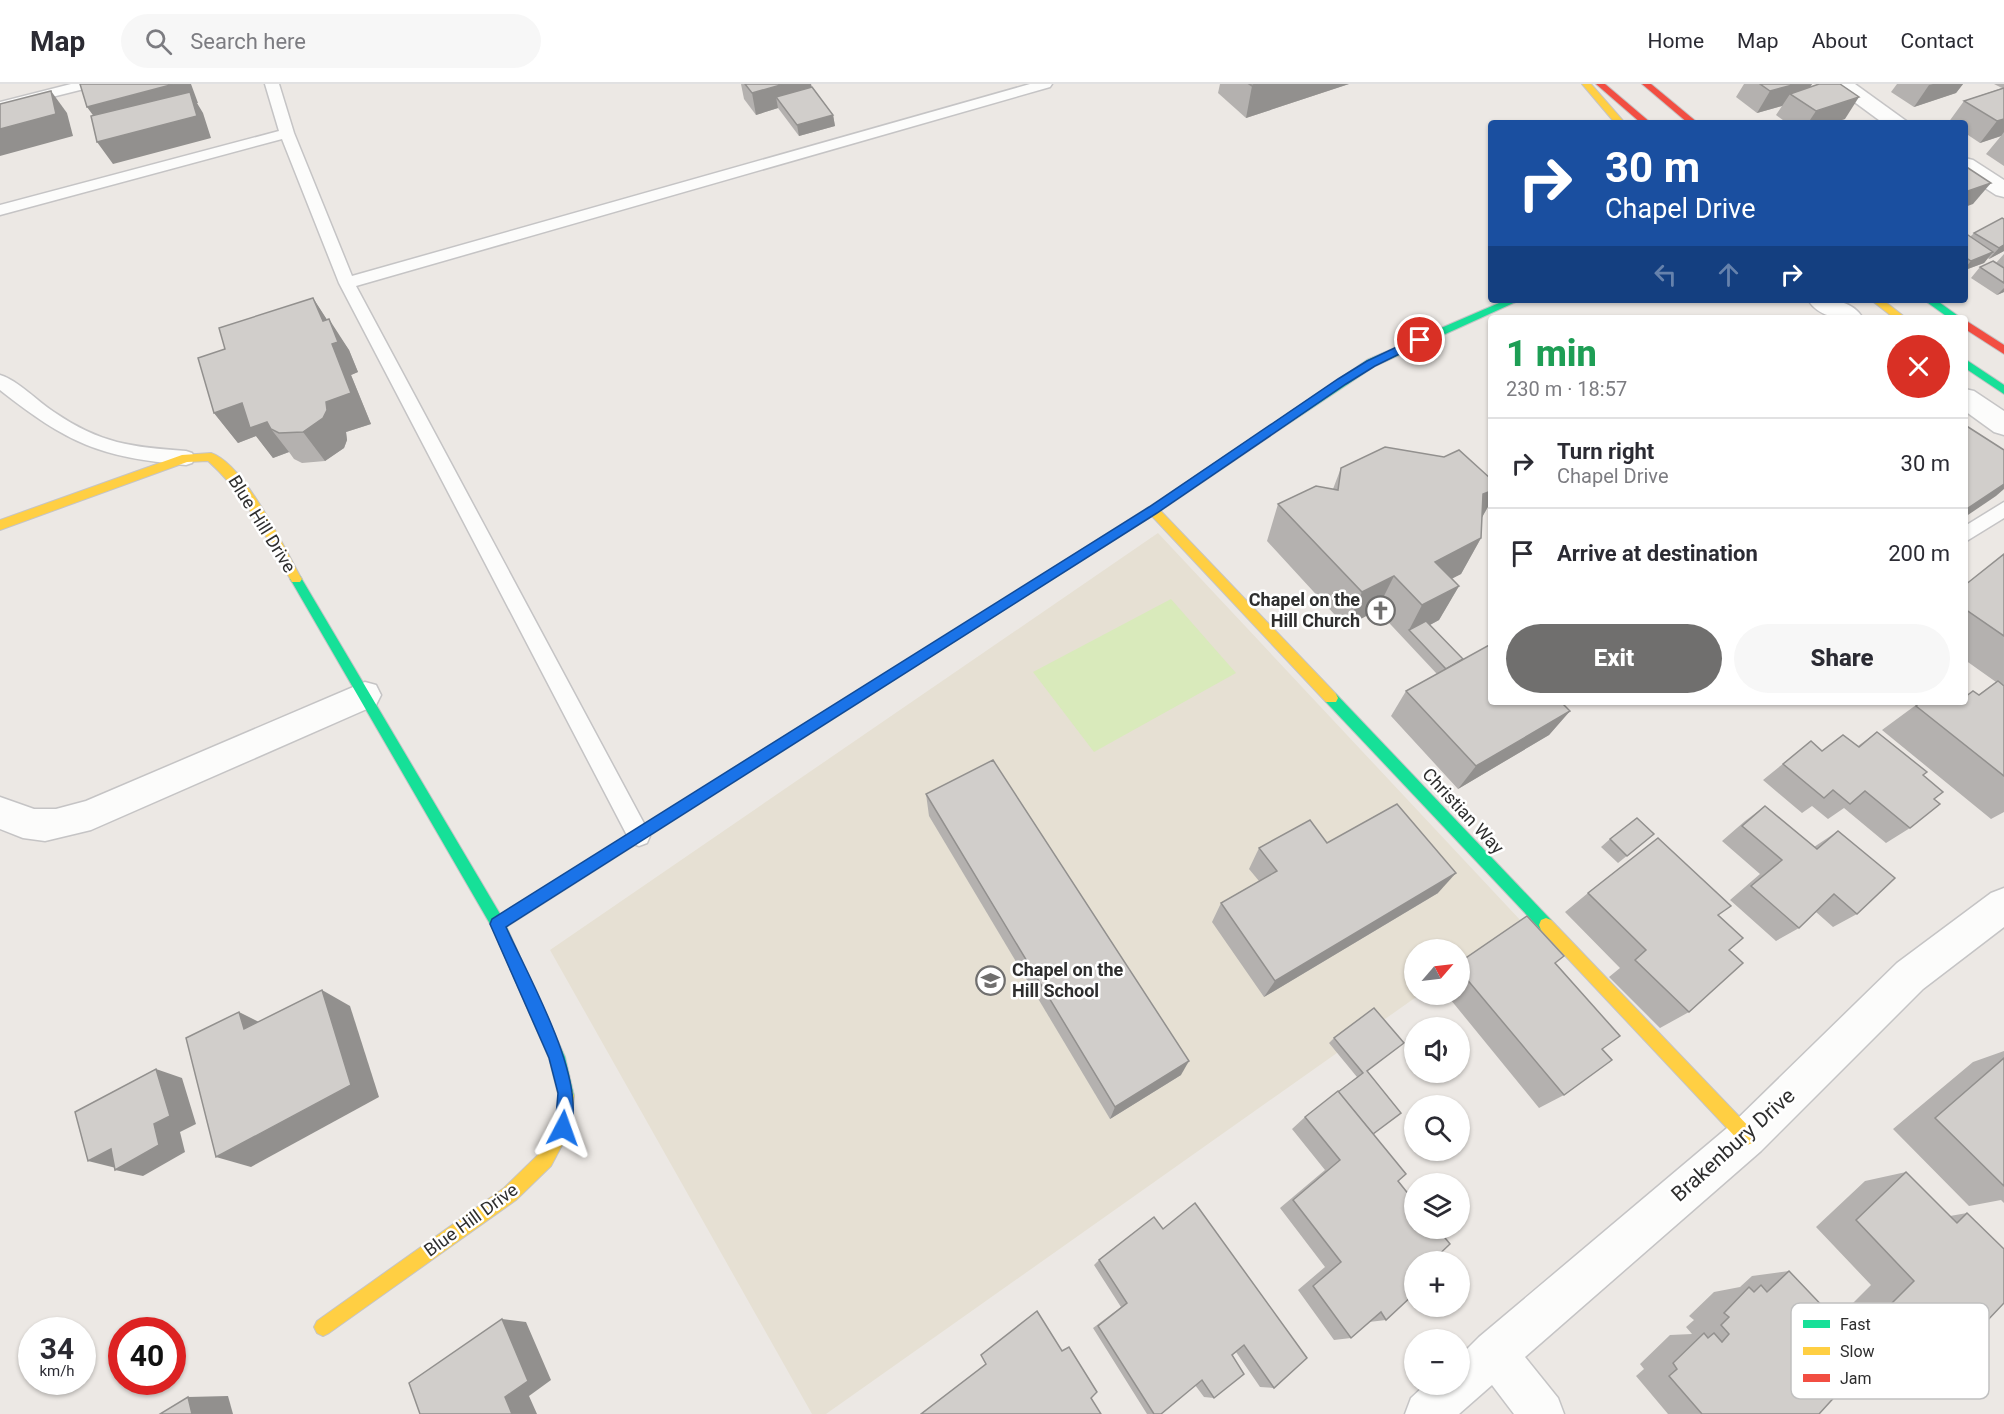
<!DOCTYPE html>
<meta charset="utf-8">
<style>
body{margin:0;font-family:Roboto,sans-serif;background:#f7f7f7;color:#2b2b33;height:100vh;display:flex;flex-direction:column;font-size:22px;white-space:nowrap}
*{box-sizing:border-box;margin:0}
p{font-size:20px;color:#7c7c81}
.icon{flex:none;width:33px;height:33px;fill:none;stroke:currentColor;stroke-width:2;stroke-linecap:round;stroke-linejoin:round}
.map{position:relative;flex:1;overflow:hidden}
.drawer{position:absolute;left:1488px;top:231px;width:480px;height:390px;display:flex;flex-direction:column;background:#fff;border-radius:6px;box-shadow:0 2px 4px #0004}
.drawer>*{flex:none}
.top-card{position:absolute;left:1488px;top:36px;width:480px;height:183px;border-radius:6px;box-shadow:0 2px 4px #0004;background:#1a4fa0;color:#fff;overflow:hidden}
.needle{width:39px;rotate:62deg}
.fabs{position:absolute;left:1404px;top:855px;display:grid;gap:12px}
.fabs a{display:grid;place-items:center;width:66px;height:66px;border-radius:50%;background:#fff;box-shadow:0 2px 4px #0004;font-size:30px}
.speed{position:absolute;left:18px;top:1233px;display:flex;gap:12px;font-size:30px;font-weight:700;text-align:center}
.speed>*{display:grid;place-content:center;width:78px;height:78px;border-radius:50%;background:#fff;box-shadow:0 2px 4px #0004;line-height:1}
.speed small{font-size:15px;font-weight:400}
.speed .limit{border:9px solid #d22;background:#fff;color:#111}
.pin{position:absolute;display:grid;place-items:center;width:51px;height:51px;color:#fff;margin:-26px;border:3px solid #fff;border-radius:50%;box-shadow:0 2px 6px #0007}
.me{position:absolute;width:66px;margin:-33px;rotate:4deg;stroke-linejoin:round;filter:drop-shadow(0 0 4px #0008)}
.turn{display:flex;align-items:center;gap:21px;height:126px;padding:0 18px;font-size:27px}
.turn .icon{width:78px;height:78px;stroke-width:2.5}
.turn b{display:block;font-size:42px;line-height:51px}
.lanes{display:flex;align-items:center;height:57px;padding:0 18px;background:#0003;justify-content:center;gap:30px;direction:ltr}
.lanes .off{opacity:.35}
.round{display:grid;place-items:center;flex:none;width:63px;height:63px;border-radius:32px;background:#f7f7f7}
.head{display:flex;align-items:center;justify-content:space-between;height:102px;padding:0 18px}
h1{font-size:36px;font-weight:800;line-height:45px;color:#1e9e55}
.cta{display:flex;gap:12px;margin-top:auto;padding:12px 18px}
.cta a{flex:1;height:69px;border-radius:36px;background:#706f6e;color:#fff;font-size:24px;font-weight:800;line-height:69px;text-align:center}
.cta a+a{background:#f7f7f7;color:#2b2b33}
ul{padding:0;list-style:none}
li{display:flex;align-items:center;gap:18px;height:90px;padding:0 18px;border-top:2px solid #e1e1e2}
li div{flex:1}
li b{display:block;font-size:22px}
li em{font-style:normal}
header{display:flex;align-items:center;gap:36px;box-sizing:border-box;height:84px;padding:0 30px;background:#fff;border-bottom:2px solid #e1e1e2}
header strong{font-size:28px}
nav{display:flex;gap:33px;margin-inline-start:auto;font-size:21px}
.search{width:420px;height:54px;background:#f7f7f7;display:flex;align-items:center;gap:15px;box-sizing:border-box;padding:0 21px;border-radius:33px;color:#7c7c81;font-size:22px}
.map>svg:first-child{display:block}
.education{fill:#e6e0d3}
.pitch{fill:#d9eabb}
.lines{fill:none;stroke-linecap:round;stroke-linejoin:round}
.lane-casing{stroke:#c5c4c5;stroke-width:3}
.street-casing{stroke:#c5c4c5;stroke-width:3}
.fast-casing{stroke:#c5c4c5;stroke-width:2}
.slow-casing{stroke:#c5c4c5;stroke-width:2}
.jam-casing{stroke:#c5c4c5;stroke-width:2}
.lane{fill:#fcfcfb;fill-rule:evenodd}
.street{fill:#fcfcfb;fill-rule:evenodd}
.fast{fill:#16e098;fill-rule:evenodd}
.slow{fill:#ffcf43;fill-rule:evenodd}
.jam{fill:#f24e42;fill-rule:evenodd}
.wall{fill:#b4b1af}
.shaded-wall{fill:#92908e}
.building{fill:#d1cecb;stroke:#92908e;stroke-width:1.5}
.route{fill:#1a73e8;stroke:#114b97;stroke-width:1.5}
.labels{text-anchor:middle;stroke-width:5;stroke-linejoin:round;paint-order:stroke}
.street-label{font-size:18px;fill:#2e2e2e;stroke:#fff}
.poi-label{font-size:18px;font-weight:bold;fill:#2e2e2e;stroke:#fff;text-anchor:end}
.near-street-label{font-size:21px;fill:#2e2e2e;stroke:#fff}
.key{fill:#fff;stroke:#c0c0c0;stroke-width:1.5}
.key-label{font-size:16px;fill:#2e2e2e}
</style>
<header>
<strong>Map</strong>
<div class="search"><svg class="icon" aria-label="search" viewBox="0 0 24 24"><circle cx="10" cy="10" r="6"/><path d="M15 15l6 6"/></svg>Search here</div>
<nav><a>Home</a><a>Map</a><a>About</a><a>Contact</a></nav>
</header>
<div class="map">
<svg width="2004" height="1330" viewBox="0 0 2004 1330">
<rect width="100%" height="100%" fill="#ece8e4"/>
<polygon class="education" points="1158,449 1522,838 1460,882 1460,866 1414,866 1414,910 1419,911 826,1330 812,1330 550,866"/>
<polygon class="pitch" points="1171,515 1236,589 1094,668 1033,588"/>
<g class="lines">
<defs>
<g id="lane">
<polygon points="71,0 94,0 92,3 0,26 0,18"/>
<polygon points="265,0 279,0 294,49 352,192 1030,0 1052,0 1050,3 356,202 647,745 650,752 647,759 639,762 631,759 339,199 282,55 0,131 0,121 279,47"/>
<path d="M0,291c19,6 37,26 54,37 47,32 77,35 132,39l6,2 3,5 -3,5 -6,2c-87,-8 -117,-21 -186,-75z"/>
<polygon points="2004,418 2004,434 1965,458 1965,442"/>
</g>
<g id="street">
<polygon points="1830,0 1855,0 1909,39 1883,39"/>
<polygon points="1965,74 1973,76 2004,96 2004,113 1996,111 1965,91"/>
<path d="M1808,216c21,0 42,-2 55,18 -21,0 -42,2 -55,-18z"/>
<polygon points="1965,305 1974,307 2004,327 2004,351 1994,348 1965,327"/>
<polygon points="365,598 376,601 381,611 376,621 91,746 45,757 23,754 0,745 0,713 34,725 56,725 86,717"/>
<polygon points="2004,804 2004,843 1923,905 1761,1067 1525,1273 1558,1314 1564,1330 1514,1330 1492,1301 1459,1330 1405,1330 1411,1314 1426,1300 1460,1300 1460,1272 1479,1253 1733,1039 1897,879 1991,809"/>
</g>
<g id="fast">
<polygon points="1506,216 1520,216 1375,282 1279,346 1271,346 1269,343 1367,276"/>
<polygon points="1924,216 1936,216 1961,234 1949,234"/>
<polygon points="1965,275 2004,301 2004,310 1965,284"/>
<polygon points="296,490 300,492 503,835 565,973 574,1012 572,1018 566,1020 560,1018 549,974 493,845 292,498 290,495"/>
<polygon points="1019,506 1023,508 1025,511 1023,514 737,696 732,698 727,696 725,692 727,688"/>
<polygon points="1331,608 1336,610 1551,836 1553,841 1551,846 1546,848 1541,846 1326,618 1324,614 1326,610"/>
</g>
<g id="slow">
<polygon points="1582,0 1591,0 1625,39 1615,39"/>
<polygon points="1871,216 1883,216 1906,234 1894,234"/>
<path d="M211,369c33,11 72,92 89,123l2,3 -2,3h-8c-25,-43 -46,-87 -84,-121l-21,1 -187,68v-10l182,-65z"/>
<polygon points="1153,422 1157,423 1336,610 1338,614 1336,618 1326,618 1149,429 1147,426 1149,423"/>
<polygon points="732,686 737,688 739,692 737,696 503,845 498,847 493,845 491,840 493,835"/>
<polygon points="1546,834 1551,836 1753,1047 1755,1053 1753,1059 1747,1061 1741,1059 1541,846 1539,841 1541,836"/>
<polygon points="566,1004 572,1006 574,1012 571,1044 551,1082 516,1116 329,1249 323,1252 317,1249 314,1243 317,1237 504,1104 539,1070 555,1042 560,1006"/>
</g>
<g id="jam">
<polygon points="1596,0 1605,0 1651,39 1641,39"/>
<polygon points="1642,0 1651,0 1698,39 1688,39"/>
<polygon points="1965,236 2004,261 2004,270 1965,245"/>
<polygon points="1275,339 1279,340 1279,346 1157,429 1023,514 1015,514 1013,511 1015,508 1149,423"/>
</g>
</defs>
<use href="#lane" class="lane-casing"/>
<use href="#street" class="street-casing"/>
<use href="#fast" class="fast-casing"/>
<use href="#slow" class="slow-casing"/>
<use href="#jam" class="jam-casing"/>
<use href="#lane" class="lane"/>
<use href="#street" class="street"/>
<use href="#fast" class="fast"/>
<use href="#slow" class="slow"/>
<use href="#jam" class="jam"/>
</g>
<g class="wall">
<polygon points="741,0 811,0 812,3 833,31 835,42 799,52 778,24 756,31 744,15"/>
<polygon points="1220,0 1349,0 1246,34 1218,9"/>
<polygon points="1744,0 1812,0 1810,3 1845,35 1832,39 1787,39 1776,31 1782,22 1757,29 1736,13"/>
<polygon points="1897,0 1963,0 1956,9 1914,23 1891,8"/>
<polygon points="1994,0 2004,0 2004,82 1986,70 2001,52 1980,59 1965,49 1965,39 1948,39 1964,17 2002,4"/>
<polygon points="2004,135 2004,167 1989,175 1988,174 1984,179 1965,186 1965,149 1970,153 1974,149"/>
<polygon points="2004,170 2004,208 1997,211 1971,194 1980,183 1996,179"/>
<polygon points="313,214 327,236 349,266 358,288 351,291 371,340 346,348 347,356 344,364 325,377 302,379 294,375 289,368 273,374 256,352 238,359 214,329"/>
<polygon points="1341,384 1491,395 1491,418 1482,433 1481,454 1461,490 1452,494 1459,502 1439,536 1430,541 1463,575 1564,621 1570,627 1549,651 1458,705 1391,632 1406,607 1437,590 1377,526 1346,543 1267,457 1278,420 1333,405"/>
<polygon points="2004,470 2004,728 1991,735 1882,646 1920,618 1956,619 1978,611 1996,598 1965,576 1965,501"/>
<polygon points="1877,648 1923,691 1934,715 1910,744 1886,759 1844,724 1828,735 1812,722 1802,729 1763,696 1811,657 1822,667 1858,662"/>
<polygon points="926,710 1181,991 1110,1035 929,732"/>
<polygon points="1765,722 1814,763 1838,747 1857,830 1833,843 1816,828 1799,844 1776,857 1730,816 1760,790 1722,757 1745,737"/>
<polygon points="1654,750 1618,779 1601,763 1610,755"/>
<polygon points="1259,764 1438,809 1264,913 1212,838 1221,819 1259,797 1249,785"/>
<polygon points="1588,809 1718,831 1729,866 1689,928 1660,944 1609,893 1620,884 1565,828"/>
<polygon points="1460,878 1555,879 1602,965 1564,1011 1539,1024 1446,910 1460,910"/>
<polygon points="1334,954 1368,987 1373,1050 1398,1097 1414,1178 1386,1236 1369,1238 1351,1254 1334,1256 1298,1206 1325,1183 1280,1124 1325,1086 1292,1045 1305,1033 1357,993 1329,959"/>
<polygon points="2004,967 2004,1119 2001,1116 1969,1122 1893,1045 1973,978"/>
<polygon points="1906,1088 1950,1132 1967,1129 1968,1257 1957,1289 1910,1289 1848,1224 1871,1201 1816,1143 1865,1097"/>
<polygon points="1154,1133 1274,1304 1260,1303 1236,1268 1232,1271 1214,1314 1204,1313 1195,1301 1161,1330 1147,1330 1093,1244 1121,1223 1094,1181 1099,1176"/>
<polygon points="1789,1187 1819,1330 1668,1330 1636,1292 1644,1285 1640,1280 1670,1251 1692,1250 1686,1243 1694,1236 1689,1232 1714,1208 1740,1203 1752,1192"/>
</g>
<g class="shaded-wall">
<polygon points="174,0 191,0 198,19 197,19 203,29 211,54 113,80 97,58 103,45 87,23"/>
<polygon points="784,0 811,0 813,14 776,13 778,24 756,31 752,9"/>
<polygon points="1259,0 1349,0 1246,34 1252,2"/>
<polygon points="1796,0 1812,0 1802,16 1790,10 1782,22 1757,29 1770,7"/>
<polygon points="1933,0 1963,0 1956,9 1914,23 1929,1"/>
<polygon points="51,7 67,29 73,52 0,72 0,45"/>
<polygon points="1859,13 1845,35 1832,39 1808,39 1816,27"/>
<polygon points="833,31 835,42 799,52 797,41"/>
<polygon points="2004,35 2004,48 2001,52 1980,59 1997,37"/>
<polygon points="1991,99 1973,120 1965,123 1965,108"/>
<polygon points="2004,161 2004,167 1989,175 1999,164"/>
<polygon points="1993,168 1984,179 1965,186 1965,184 1971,177"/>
<polygon points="2004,204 2004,208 1997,211"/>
<polygon points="313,214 333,245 329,235 349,266 358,288 351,291 371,340 346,348 347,356 344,364 325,377 303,348 326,318 332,260"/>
<polygon points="242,319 267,338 271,345 289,368 273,374 256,352 238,359 214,329"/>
<polygon points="2004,400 2004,405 1996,412 1965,433 1965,426"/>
<polygon points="1491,407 1491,417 1479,439 1483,410"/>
<polygon points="1481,454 1461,490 1417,513 1435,478"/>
<polygon points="1394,492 1377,526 1346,543 1362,508"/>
<polygon points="1459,502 1439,536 1413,550 1409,546 1422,521"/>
<polygon points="1570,627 1549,651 1458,705 1476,682"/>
<polygon points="1456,789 1438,809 1264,913 1275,897"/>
<polygon points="322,906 350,922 379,1013 251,1083 216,1073"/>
<polygon points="239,928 271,944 244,945"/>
<polygon points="1189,977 1181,991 1110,1035 1115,1023"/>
<polygon points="156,985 182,994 196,1040 180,1048 185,1068 143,1092 115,1086 154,1040"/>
<polygon points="111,1065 116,1084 88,1077"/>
<polygon points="502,1235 526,1238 551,1296 529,1312 537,1330 512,1330 505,1313"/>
<polygon points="228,1312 233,1330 192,1330 188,1313"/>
</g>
<g class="building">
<polygon points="80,0 174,0 87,23"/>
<polygon points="745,0 784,0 752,9"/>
<polygon points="1249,0 1259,0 1252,2"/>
<polygon points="1760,0 1796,0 1770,7"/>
<polygon points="1819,0 1840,0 1859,13 1816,27 1790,10"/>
<polygon points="812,3 833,31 797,41 776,13"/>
<polygon points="2004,4 2004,35 1997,37 1964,17"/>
<polygon points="51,7 56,30 0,45 0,20"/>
<polygon points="190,8 197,32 97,58 91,32"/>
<polygon points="1965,82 1991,99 1965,108"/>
<polygon points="2002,134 2004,135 2004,161 1999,164 1974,149"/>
<polygon points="1965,149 1993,168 1971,177 1965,173"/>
<polygon points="1993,177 2004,184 2004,199 1980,183"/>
<polygon points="313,214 323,237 329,235 338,258 332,260 351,309 326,318 327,326 323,334 303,348 279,349 271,345 267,338 250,344 242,319 214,329 198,274 225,265 219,244"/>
<polygon points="1965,341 2004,366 2004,400 1965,426"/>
<polygon points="1385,363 1444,373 1459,366 1491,395 1491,407 1483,410 1481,454 1435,478 1459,502 1422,521 1394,492 1362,508 1278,420 1316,402 1338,406 1341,384"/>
<polygon points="2004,470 2004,552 1965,525 1965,501"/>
<polygon points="1426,537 1463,575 1446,585 1409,546"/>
<polygon points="1491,560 1491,618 1561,618 1570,627 1476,682 1406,607"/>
<polygon points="1998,597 2004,602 2004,692 1916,622 1921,618 1955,618 1956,619 1958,618 1965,618 1965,613 1973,607 1979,611"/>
<polygon points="1877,648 1927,688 1923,691 1943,708 1934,715 1940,720 1910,744 1865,707 1850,720 1833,706 1824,714 1783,680 1811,657 1822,667 1843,651 1859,663"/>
<polygon points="993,676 1189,977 1115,1023 926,710"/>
<polygon points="1397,720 1456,789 1275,897 1221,819 1277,787 1259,764 1310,736 1327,759"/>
<polygon points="1765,722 1817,765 1838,747 1895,794 1857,830 1834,810 1799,844 1751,802 1782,776 1742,742"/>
<polygon points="1637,734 1654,750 1627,772 1610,755"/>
<polygon points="1658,754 1731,822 1718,831 1743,854 1729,866 1743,879 1689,928 1635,876 1646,866 1588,809"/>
<polygon points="1527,832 1564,872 1555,879 1620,952 1602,965 1612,976 1564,1011 1460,887 1460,878"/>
<polygon points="322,906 351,1001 216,1073 186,954 239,928 244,945"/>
<polygon points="1374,924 1404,959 1367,987 1401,1029 1373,1050 1338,1008 1363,989 1334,954"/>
<polygon points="2004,974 2004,1102 1935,1034"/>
<polygon points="156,985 170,1032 154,1040 159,1061 115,1086 111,1065 88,1077 75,1028"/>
<polygon points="1338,1007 1406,1090 1398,1097 1414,1117 1414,1144 1437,1144 1450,1160 1431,1178 1414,1178 1414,1210 1386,1236 1381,1228 1351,1254 1313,1202 1341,1178 1293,1116 1340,1076 1305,1033"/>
<polygon points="1906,1088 1957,1139 1967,1129 2004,1165 2004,1219 1968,1257 1977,1268 1957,1289 1891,1220 1914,1197 1856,1136"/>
<polygon points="1195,1119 1307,1274 1274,1304 1244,1261 1232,1271 1244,1290 1214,1314 1202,1296 1161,1330 1154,1330 1098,1242 1127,1219 1099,1176 1154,1133 1163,1145"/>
<polygon points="1789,1187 1871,1273 1819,1330 1702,1330 1669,1292 1677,1285 1673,1279 1704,1249 1708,1254 1714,1249 1722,1258 1729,1250 1721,1241 1729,1233 1724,1229 1749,1203 1754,1208 1761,1201 1767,1208"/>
<polygon points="1037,1227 1062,1267 1069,1263 1097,1308 1091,1314 1101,1330 921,1330 986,1280 981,1271"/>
<polygon points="502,1235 528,1297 505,1313 512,1330 420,1330 409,1299"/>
<polygon points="188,1313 192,1330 160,1330"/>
</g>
<path class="route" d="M1420,252l6,4 -2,2 -49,24 -29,18 -189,129 -651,414c22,49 84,156 63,207l-6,2 -5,-2 -3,-6 3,-35 -9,-35 -59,-134 2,-5 657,-412 189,-128 29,-18z"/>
<defs>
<symbol id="church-ring" viewBox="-11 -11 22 22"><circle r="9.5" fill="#fff" stroke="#706f6e" stroke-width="1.5"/><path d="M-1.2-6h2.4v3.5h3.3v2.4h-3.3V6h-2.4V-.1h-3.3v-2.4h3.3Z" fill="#706f6e"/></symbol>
<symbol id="school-ring" viewBox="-11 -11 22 22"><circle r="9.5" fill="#fff" stroke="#706f6e" stroke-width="1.5"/><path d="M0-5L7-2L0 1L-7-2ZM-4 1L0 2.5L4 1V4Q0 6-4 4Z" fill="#706f6e"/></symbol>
</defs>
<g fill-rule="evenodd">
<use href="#church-ring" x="1364" y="510" width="33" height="33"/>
<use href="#school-ring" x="974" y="880" width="33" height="33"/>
</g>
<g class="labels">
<g class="street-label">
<text transform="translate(262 440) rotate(58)" y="6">Blue Hill Drive</text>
<text transform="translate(1463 727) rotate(47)" y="6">Christian Way</text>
<text transform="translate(471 1136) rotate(-36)" y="6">Blue Hill Drive</text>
</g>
<g class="poi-label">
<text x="1360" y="522">Chapel on the<tspan x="1360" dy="21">Hill Church</tspan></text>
<text x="1012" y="892" text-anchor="start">Chapel on the<tspan x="1012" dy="21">Hill School</tspan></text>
</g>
<g class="near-street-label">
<text transform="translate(1733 1061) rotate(-42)" y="7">Brakenbury Drive</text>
</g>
</g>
<rect x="1791" y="1219" width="198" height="96" rx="9" class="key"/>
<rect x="1803" y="1236" width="27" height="8" fill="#16e098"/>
<rect x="1803" y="1263" width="27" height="8" fill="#ffcf43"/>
<rect x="1803" y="1290" width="27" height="8" fill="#f24e42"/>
<g class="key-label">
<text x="1840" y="1246">Fast</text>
<text x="1840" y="1273">Slow</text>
<text x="1840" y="1300">Jam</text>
</g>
</svg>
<div class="fabs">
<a><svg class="needle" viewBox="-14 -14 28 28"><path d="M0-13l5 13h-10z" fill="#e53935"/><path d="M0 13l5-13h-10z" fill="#7c7c81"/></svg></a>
<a><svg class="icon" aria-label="sound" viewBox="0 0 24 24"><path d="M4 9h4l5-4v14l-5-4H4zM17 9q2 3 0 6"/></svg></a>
<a><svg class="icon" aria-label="search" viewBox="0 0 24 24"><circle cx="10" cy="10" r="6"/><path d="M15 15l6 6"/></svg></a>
<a><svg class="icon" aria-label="layers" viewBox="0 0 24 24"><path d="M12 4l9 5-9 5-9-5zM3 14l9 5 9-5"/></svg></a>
<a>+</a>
<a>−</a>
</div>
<div class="speed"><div>34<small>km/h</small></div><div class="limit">40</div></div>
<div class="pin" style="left:1420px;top:256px;background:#d93025"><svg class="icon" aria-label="arrive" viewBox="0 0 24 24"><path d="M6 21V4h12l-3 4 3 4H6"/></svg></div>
<svg class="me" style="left:563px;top:1044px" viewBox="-20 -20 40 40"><path d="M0-17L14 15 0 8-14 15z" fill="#1a73e8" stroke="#fff" stroke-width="4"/></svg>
<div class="top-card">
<div class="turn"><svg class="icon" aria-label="right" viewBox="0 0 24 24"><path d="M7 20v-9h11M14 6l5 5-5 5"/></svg><div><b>30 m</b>Chapel Drive</div></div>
<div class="lanes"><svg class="icon off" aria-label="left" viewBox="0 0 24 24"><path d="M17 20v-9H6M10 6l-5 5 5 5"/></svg><svg class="icon off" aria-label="ahead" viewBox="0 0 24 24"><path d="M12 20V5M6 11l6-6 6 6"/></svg><svg class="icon" aria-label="right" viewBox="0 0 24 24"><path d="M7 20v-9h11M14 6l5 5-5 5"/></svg></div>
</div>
<section class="drawer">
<div class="head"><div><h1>1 min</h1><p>230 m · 18:57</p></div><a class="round" style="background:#d93025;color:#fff"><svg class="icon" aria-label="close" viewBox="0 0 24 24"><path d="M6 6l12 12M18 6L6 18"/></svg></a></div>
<ul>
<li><svg class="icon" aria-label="right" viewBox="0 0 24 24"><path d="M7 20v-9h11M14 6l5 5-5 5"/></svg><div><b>Turn right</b><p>Chapel Drive</p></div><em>30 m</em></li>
<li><svg class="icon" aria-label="arrive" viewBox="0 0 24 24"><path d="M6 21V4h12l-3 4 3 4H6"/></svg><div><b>Arrive at destination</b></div><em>200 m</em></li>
</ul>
<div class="cta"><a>Exit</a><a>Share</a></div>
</section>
</div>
